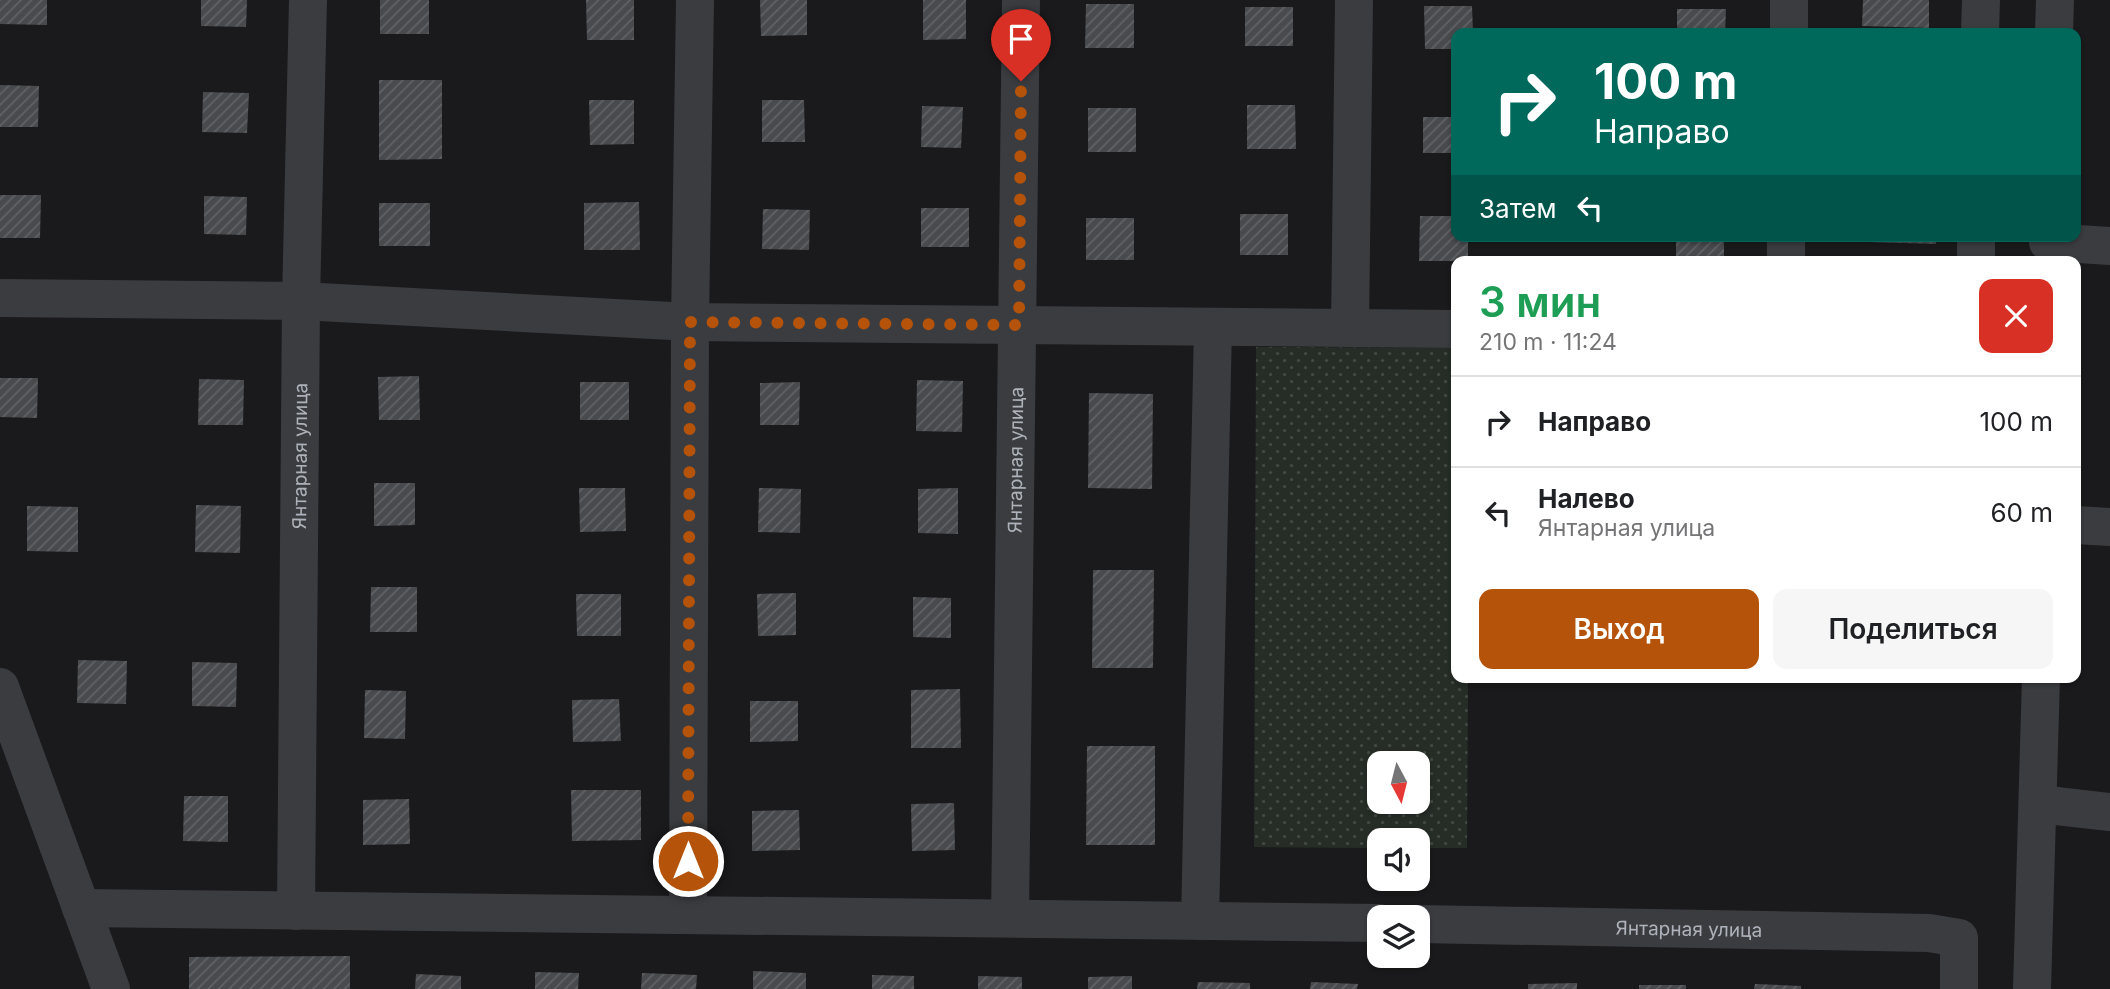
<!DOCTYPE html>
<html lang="ru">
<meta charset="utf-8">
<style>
body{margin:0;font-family:Inter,sans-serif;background:#f6f6f6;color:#202124;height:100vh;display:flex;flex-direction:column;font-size:26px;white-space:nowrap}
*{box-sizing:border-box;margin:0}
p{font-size:23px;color:#757577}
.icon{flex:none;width:38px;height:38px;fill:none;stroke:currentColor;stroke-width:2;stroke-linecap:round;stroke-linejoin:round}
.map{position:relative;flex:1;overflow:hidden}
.side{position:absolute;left:1451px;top:256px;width:630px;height:427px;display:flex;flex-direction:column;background:#fff;border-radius:14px;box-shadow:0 2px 5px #0004}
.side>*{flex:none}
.top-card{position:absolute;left:1451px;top:28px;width:630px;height:214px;border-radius:14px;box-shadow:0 2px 5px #0004;background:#00695c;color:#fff;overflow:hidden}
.needle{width:46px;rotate:173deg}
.tools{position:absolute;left:1367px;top:751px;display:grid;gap:14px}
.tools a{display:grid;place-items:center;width:63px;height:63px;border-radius:14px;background:#fff;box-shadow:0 2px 5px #0004;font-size:35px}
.pin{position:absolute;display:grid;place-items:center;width:60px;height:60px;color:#fff;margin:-72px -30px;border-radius:50% 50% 50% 0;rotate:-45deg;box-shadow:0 0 7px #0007}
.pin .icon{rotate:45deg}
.me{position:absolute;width:77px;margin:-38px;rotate:0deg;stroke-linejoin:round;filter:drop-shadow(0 0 5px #0008)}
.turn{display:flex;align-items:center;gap:24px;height:147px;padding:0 28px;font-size:32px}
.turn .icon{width:91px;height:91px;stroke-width:2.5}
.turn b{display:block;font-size:49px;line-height:60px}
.then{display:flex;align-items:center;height:66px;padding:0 28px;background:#0003;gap:14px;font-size:26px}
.round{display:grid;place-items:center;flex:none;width:74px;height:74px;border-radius:14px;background:#f6f6f6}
.summary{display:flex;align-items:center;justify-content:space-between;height:119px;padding:0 28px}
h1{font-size:42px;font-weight:600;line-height:52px;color:#1e9e55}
.button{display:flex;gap:14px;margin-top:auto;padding:14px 28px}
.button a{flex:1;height:80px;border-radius:14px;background:#b45309;color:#fff;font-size:28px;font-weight:600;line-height:80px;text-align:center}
.button a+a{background:#f6f6f6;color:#202124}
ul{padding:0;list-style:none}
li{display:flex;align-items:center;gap:21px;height:91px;padding:0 28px;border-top:2px solid #e0e0e0}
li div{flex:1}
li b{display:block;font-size:26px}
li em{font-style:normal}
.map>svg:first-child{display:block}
.park{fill:url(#park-dots);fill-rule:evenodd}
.building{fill:url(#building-hatch)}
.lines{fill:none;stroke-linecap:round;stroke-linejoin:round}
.minor{stroke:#3b3c40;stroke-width:38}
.route{stroke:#b45309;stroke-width:12;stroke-dasharray:0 21.6}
.labels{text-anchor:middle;stroke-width:6;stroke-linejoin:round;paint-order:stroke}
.street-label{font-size:19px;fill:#aeb2ba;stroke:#151517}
</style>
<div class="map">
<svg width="2110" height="989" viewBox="0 0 2110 989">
<defs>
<pattern id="park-dots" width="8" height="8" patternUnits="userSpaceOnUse" patternTransform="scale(1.75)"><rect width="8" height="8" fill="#262d27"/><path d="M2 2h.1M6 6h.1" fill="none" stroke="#434944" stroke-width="1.8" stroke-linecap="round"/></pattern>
<pattern id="building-hatch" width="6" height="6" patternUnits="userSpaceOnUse" patternTransform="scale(1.75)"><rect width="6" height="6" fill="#494a4e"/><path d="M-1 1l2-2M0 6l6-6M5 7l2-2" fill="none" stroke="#616265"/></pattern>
</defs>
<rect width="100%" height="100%" fill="#1a1a1c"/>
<path class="park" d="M1256,347l200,1v329h12l-1,171h-49v-8h-39v8l-125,-1zM1379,763h39v39h-39z"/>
<g class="building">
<polygon points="0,0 47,0 47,25 0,24"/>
<polygon points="201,0 247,0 246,27 201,26"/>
<rect x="380" y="0" width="49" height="34"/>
<polygon points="586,0 634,0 634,40 587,40"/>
<polygon points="760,0 807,0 807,35 761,36"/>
<polygon points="923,0 966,0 966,39 923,40"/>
<polygon points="1863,0 1929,0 1929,28 1862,26"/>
<polygon points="1086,4 1134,4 1134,48 1085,48"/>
<polygon points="1424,6 1472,6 1473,33 1456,33 1456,49 1425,49"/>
<rect x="1245" y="7" width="48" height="39"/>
<polygon points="1677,9 1726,9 1725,33 1677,33"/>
<polygon points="379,80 442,80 442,159 379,160"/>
<polygon points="0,85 39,86 38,127 0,127"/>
<polygon points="203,92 249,93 247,133 202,132"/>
<polygon points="589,100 634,100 634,144 590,145"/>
<polygon points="762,100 804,100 805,142 762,142"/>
<polygon points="1247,105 1295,105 1296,149 1247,149"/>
<polygon points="922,106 963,107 961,148 921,147"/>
<rect x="1088" y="108" width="48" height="44"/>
<rect x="1423" y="117" width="33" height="36"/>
<polygon points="0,195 41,195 40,238 0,238"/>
<polygon points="204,196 247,197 246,235 204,234"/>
<polygon points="639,202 640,250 584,250 584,203"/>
<rect x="379" y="203" width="51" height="43"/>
<rect x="921" y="208" width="48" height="39"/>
<polygon points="763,209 810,210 809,250 762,249"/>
<rect x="1240" y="214" width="48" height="41"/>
<polygon points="1420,216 1456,216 1456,236 1468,236 1468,261 1419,261"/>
<rect x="1086" y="218" width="48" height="42"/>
<rect x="1676" y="236" width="48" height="24"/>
<polygon points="1869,236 1936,236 1936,244 1868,242"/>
<polygon points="419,376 420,420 379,420 378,377"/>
<polygon points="0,378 38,378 37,418 0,417"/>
<polygon points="199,379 244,380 243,425 198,425"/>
<polygon points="917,380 963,381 962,432 916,431"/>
<rect x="580" y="382" width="49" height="38"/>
<polygon points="800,382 799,425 760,425 760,383"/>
<polygon points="1089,393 1153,394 1152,489 1088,488"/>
<polygon points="374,483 415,483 415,525 374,526"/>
<polygon points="579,488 625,488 626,531 580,532"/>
<polygon points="759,488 801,489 800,533 758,532"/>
<polygon points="958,488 958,534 918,533 918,489"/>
<polygon points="196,505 241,506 240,553 195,552"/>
<polygon points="27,506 78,507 78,552 27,551"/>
<polygon points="1093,570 1154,570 1153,668 1092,668"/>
<polygon points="371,587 417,587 417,632 370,632"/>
<polygon points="796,593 796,635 758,636 757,594"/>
<polygon points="576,594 621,594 621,636 577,636"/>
<polygon points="913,597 951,598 951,638 913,637"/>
<polygon points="78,660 127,661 126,704 77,703"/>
<polygon points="192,662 237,663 236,707 192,706"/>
<polygon points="960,689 961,748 911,748 911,690"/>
<polygon points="365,690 406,691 405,739 364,738"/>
<polygon points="619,699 621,741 573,742 572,700"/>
<polygon points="750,701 798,701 798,741 750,742"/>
<polygon points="1087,746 1155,746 1155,845 1086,845"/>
<polygon points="571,790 641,790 641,840 572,841"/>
<polygon points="184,796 228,796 228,842 183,841"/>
<polygon points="409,799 410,844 363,845 363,800"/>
<polygon points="954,803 955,850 912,851 911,804"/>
<polygon points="799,810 800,850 752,851 752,811"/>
<polygon points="350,956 350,989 189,989 189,957"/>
<polygon points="753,971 806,973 806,989 753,989"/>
<polygon points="535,972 579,973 578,989 535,989"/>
<polygon points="642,973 697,975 696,989 641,989"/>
<polygon points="416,974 461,976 461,989 415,989"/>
<polygon points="872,975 914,976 914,989 872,989"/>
<polygon points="978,976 1022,977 1022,989 978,989"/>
<polygon points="1132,976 1132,989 1088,989 1088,977"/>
<polygon points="1198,982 1250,983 1250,989 1197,989"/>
<polygon points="1311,982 1358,984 1357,989 1310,989"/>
<polygon points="1577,983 1577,989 1528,989 1528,984"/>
<polygon points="1755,984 1801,986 1801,989 1754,989"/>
<rect x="1639" y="985" width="47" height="4"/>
</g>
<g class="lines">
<g class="minor">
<polyline points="1789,33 1789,0"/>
<polyline points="1980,33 1981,0"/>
<polyline points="2054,33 2055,0"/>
<polyline points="2048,242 2110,246"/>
<polyline points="1786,261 1786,236"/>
<polyline points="1976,261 1976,236"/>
<polyline points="0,298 301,301 690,322 1456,329"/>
<polyline points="1350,328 1354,0"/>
<polyline points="2076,525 2110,527"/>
<polyline points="0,687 111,989"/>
<polyline points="2039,804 2110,812"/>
<polyline points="81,908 1379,923"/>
<path id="s1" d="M296,911l5,-610 7,-301"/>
<polyline points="688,915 690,322 695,0"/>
<path id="s2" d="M1010,918l11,-918"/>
<polyline points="1200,921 1213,327"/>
<path id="s3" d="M1418,924l511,9 30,5v51"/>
<polyline points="2032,989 2041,677"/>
</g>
</g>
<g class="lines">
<polyline class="route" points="688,861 690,322 1019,325 1021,81"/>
</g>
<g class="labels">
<g class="street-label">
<text dy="7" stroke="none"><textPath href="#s1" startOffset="455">Янтарная улица</textPath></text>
<text dy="7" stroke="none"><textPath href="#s2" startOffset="458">Янтарная улица</textPath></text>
<text dy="7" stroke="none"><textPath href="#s3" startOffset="271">Янтарная улица</textPath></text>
</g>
</g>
</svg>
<div class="tools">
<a><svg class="needle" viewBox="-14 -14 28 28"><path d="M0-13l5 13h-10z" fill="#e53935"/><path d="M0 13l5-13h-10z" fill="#757577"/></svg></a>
<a><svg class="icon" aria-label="sound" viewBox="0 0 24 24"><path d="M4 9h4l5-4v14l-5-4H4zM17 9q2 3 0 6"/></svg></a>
<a><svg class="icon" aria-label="layers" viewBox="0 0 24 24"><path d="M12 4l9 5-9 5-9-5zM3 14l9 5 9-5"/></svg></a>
</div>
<div class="pin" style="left:1021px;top:81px;background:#d93025"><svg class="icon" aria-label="arrive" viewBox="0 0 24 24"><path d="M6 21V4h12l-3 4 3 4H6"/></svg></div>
<svg class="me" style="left:688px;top:861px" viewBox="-20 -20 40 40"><circle r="17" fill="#b45309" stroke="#fff" stroke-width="3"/><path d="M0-11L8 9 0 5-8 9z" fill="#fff"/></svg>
<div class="top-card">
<div class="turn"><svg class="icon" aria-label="right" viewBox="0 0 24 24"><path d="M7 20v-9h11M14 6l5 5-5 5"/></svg><div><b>100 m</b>Направо</div></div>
<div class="then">Затем<svg class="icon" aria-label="left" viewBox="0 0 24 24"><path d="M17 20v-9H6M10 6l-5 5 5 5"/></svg></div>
</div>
<section class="side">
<div class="summary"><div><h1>3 мин</h1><p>210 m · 11:24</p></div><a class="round" style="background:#d93025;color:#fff"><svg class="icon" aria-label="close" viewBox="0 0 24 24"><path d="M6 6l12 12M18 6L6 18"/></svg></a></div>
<ul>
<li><svg class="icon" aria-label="right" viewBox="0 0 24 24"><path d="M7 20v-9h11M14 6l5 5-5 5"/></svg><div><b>Направо</b></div><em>100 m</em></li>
<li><svg class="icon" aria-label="left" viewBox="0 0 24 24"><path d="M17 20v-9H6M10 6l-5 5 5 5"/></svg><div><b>Налево</b><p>Янтарная улица</p></div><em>60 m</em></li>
</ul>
<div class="button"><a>Выход</a><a>Поделиться</a></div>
</section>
</div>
